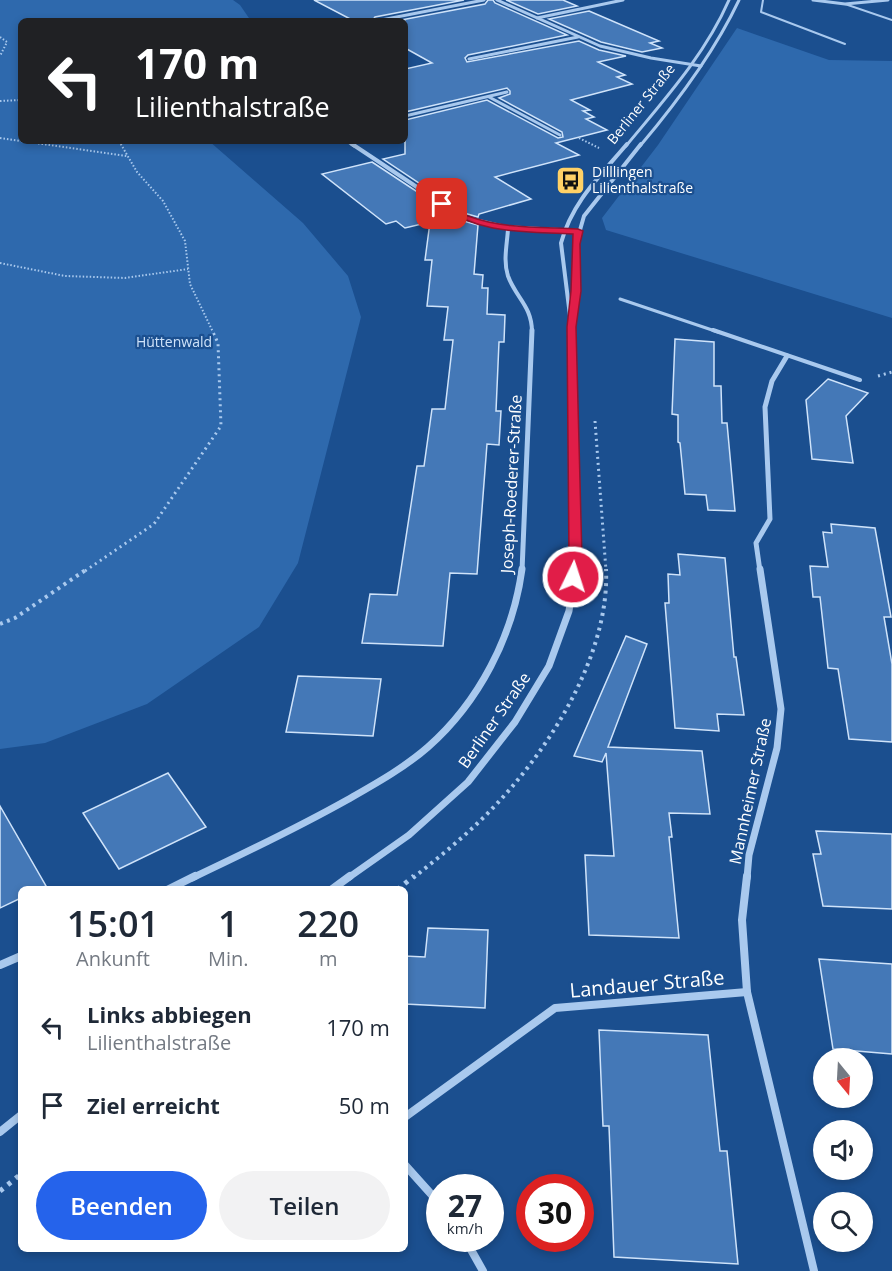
<!DOCTYPE html>
<html lang="de">
<meta charset="utf-8">
<style>
body{margin:0;font-family:"Open Sans",sans-serif;background:#f2f2f3;color:#1f2937;height:100vh;display:flex;flex-direction:column;font-size:22px;white-space:nowrap}
*{box-sizing:border-box;margin:0}
p{font-size:20px;color:#747a83}
.icon{flex:none;width:33px;height:33px;fill:none;stroke:currentColor;stroke-width:2;stroke-linecap:round;stroke-linejoin:round}
.map{position:relative;flex:1;overflow:hidden}
.drawer{position:absolute;left:18px;top:886px;width:390px;height:366px;display:flex;flex-direction:column;background:#fff;border-radius:9px;box-shadow:0 3px 9px #0003}
.drawer>*{flex:none}
.banner{position:absolute;left:18px;top:18px;width:390px;height:126px;border-radius:9px;box-shadow:0 3px 9px #0003;background:#202124;color:#fff;overflow:hidden}
.needle{width:39px;rotate:162deg}
.buttons{position:absolute;left:813px;top:1048px;display:grid;gap:12px}
.buttons a{display:grid;place-items:center;width:60px;height:60px;border-radius:50%;background:#fff;box-shadow:0 3px 9px #0003;font-size:30px}
.speed{position:absolute;left:426px;top:1174px;display:flex;gap:12px;font-size:30px;font-weight:700;text-align:center}
.speed>*{display:grid;place-content:center;width:78px;height:78px;border-radius:50%;background:#fff;box-shadow:0 3px 9px #0003;line-height:1}
.speed small{font-size:15px;font-weight:400}
.speed .limit{border:9px solid #d22;background:#fff;color:#111}
.pin{position:absolute;display:grid;place-items:center;width:51px;height:51px;color:#fff;margin:-26px;border-radius:12px;box-shadow:0 3px 9px #0006}
.me{position:absolute;width:66px;margin:-33px;rotate:4deg;stroke-linejoin:round;filter:drop-shadow(0 0 4px #0008)}
.turn{display:flex;align-items:center;gap:21px;height:126px;padding:0 18px;font-size:27px}
.turn .icon{width:78px;height:78px;stroke-width:2.5}
.turn b{display:block;font-size:42px;line-height:51px}
.eta{display:flex;justify-content:space-evenly;align-items:center;height:102px;text-align:center}
.eta b{font-size:36px;font-weight:600;line-height:42px}
.primary-button{display:flex;gap:12px;margin-top:auto;padding:12px 18px}
.primary-button a{flex:1;height:69px;border-radius:36px;background:#2563eb;color:#fff;font-size:24px;font-weight:600;line-height:69px;text-align:center}
.primary-button a+a{background:#f2f2f3;color:#1f2937}
ul{padding:0;list-style:none}
li{display:flex;align-items:center;gap:18px;height:78px;padding:0 18px}
li div{flex:1}
li b{display:block;font-size:22px}
li em{font-style:normal}
.map>svg:first-child{display:block}
.green{fill:#2e69ad}
.building{fill:#4478b7;stroke:#cfe3fa;stroke-width:1.5}
.lines{fill:none;stroke-linecap:round;stroke-linejoin:round}
.path-far3{stroke:#a9c9ee;stroke-width:2;stroke-dasharray:1.5 2;stroke-linecap:butt}
.path-far2{stroke:#a9c9ee;stroke-width:3;stroke-dasharray:2 4;stroke-linecap:butt}
.path-far1{stroke:#a9c9ee;stroke-width:4;stroke-dasharray:3 4.5;stroke-linecap:butt}
.path{stroke:#a9c9ee;stroke-width:5;stroke-dasharray:4 6;stroke-linecap:butt}
.service-far2{stroke:#a9c9ee;stroke-width:2}
.service-far1{stroke:#a9c9ee;stroke-width:3}
.service{stroke:#a9c9ee;stroke-width:4}
.minor-far4{stroke:#a9c9ee;stroke-width:3}
.minor-far3{stroke:#a9c9ee;stroke-width:4}
.minor-far2{stroke:#a9c9ee;stroke-width:5}
.minor-far1{stroke:#a9c9ee;stroke-width:7}
.minor{stroke:#a9c9ee;stroke-width:8}
.route{fill:#e11d48;stroke:#92132f;stroke-width:1.5}
.labels{text-anchor:middle;stroke-width:4.5;stroke-linejoin:round;paint-order:stroke}
.far-street-label{font-size:14px;fill:#fff;stroke:#1b4f8f}
.far-poi-label{font-size:14px;fill:#fff;stroke:#1b4f8f;text-anchor:start}
.far-park-label{font-size:14px;fill:#cfe3fa;stroke:#1b4f8f}
.street-label{font-size:16px;fill:#fff;stroke:#1b4f8f}
.near-street-label{font-size:20px;fill:#fff;stroke:#1b4f8f}
</style>
<div class="map">
<svg width="892" height="1271" viewBox="0 0 892 1271">
<rect width="100%" height="100%" fill="#1b4f8f"/>
<g class="green">
<polygon points="0,0 233,0 240,5 251,21 21,21 21,141 209,141 303,223 348,276 361,317 298,563 259,627 147,704 45,743 0,749"/>
<polygon points="737,28 829,60 892,61 892,318 606,230 602,218 658,145"/>
</g>
<g class="building">
<polygon points="314,0 464,0 375,17 372,21 354,21"/>
<polygon points="488,0 493,0 495,3 567,35 468,55 465,58 467,62 579,41 599,50 626,56 598,62 625,75 617,77 632,84 571,100 590,110 583,111 594,117 586,119 607,130 556,143 579,155 495,177 531,199 479,214 478,217 464,213 383,159 405,154 405,120 487,100 558,138 563,137 562,132 499,98 510,94 510,91 507,88 405,112 405,69 432,63 405,48 405,21 396,21 485,4"/>
<polygon points="506,0 563,0 577,6 538,14"/>
<polygon points="589,11 659,41 650,43 662,48 642,52 601,42 549,19"/>
<polygon points="372,162 460,220 478,225 474,274 483,275 482,288 488,288 487,314 505,315 504,342 499,342 496,411 501,411 499,445 487,444 477,574 450,573 443,646 362,643 370,594 397,595 417,466 424,466 432,409 445,409 453,340 444,340 448,307 427,306 432,260 425,260 430,222 405,228 396,221 386,224 322,174"/>
<polygon points="675,339 714,342 714,386 721,386 722,423 727,423 735,511 708,510 706,495 685,494 680,443 678,442 678,415 672,414"/>
<polygon points="828,379 868,393 846,416 853,463 812,459 806,400"/>
<polygon points="831,524 875,528 891,617 884,617 892,664 892,742 849,739 838,669 828,668 820,597 813,597 810,566 828,567 823,532 832,533"/>
<polygon points="678,554 725,558 734,657 736,657 744,715 717,714 719,731 675,728 665,603 669,603 668,574 680,575"/>
<polygon points="626,636 647,644 608,747 702,751 710,814 669,813 672,837 669,837 679,938 589,935 585,855 614,856 606,753 602,762 574,756"/>
<polygon points="298,676 381,679 373,736 286,732"/>
<polygon points="168,773 206,827 119,869 83,813"/>
<polygon points="0,806 46,886 38,890 21,890 21,898 0,908"/>
<polygon points="816,831 892,834 892,909 823,906 813,854 821,854"/>
<polygon points="428,928 488,930 485,1008 405,1004 405,956 425,957"/>
<polygon points="819,959 892,964 892,1054 833,1049"/>
<polygon points="599,1030 708,1035 720,1151 727,1151 738,1264 614,1257 609,1126 603,1126"/>
</g>
<g class="lines">
<g class="path-far3">
<polyline points="0,37 7,42 0,56"/>
<polyline points="0,101 21,100"/>
<polyline points="0,138 127,156"/>
<polyline points="579,138 599,148"/>
<polyline points="119,141 137,172 163,201 185,241 190,284 213,332"/>
<polyline points="0,263 65,276 125,278 188,269"/>
</g>
<g class="path-far2">
<polyline points="878,376 892,372"/>
<polyline points="595,421 606,571"/>
<polyline points="85,571 154,524 221,426 218,343 212,330"/>
</g>
<g class="path-far1">
<polyline points="0,624 15,618 87,569"/>
<path d="M413,878c25,-20 50,-40 73,-63 60,-60 124,-158 120,-246"/>
</g>
<g class="path">
<polyline points="397,890 414,876"/>
<polyline points="0,1191 21,1174"/>
</g>
<g class="service-far2">
<polyline points="763,0 761,12 845,44"/>
<polyline points="845,4 892,20"/>
</g>
<polyline class="service-far1" points="620,299 718,332"/>
<polyline class="service" points="713,330 860,380"/>
<g class="minor-far4">
<polyline points="497,0 600,46 651,58 701,66"/>
<polyline points="813,0 845,4 888,0"/>
<polyline points="537,18 623,0"/>
<polyline points="376,21 484,0"/>
<polyline points="469,59 578,37"/>
<polyline points="489,97 560,135"/>
<polyline points="405,116 507,92"/>
<polyline points="347,141 354,146"/>
<path d="M626,146c38,-46 79,-91 103,-146"/>
<path d="M640,146c38,-45 74,-93 99,-146"/>
</g>
<g class="minor-far3">
<polyline points="352,144 462,217 505,227 578,231"/>
<path d="M508,229c-1,16 -5,32 0,47 8,22 24,30 24,56"/>
<polyline points="572,321 576,291 576,244 584,216 641,144"/>
<path d="M572,332l-11,-89c11,-41 39,-67 66,-99"/>
</g>
<g class="minor-far2">
<polyline points="572,330 574,571"/>
<polyline points="522,571 532,330"/>
<polyline points="760,571 756,543 770,519 765,407 772,381 787,356"/>
</g>
<g class="minor-far1">
<path d="M192,878c53,-25 105,-50 155,-78 28,-16 57,-32 81,-53 51,-45 85,-111 94,-178"/>
<polyline points="348,878 409,835 468,782 515,722 549,666 569,611 575,569"/>
<polyline points="747,878 749,855 777,748 781,709 760,569"/>
</g>
<g class="minor">
<polyline points="747,876 742,920 747,992 814,1271"/>
<polyline points="167,890 195,876"/>
<polyline points="331,890 350,876"/>
<polyline points="0,965 21,956"/>
<polyline points="405,1117 555,1008 747,992"/>
<polyline points="0,1132 21,1115"/>
<polyline points="405,1165 440,1204"/>
<polyline points="465,1239 483,1271"/>
</g>
</g>
<path class="route" d="M439,202c11,-1 19,10 29,14 35,13 73,11 110,13l5,2 -3,13 1,47 -5,36 6,232 -4,21h-9l-2,-3 2,-18 -2,-232 4,-36 2,-57c-50,-3 -90,1 -134,-28z"/>
<defs>
<symbol id="bus-square" viewBox="-11 -11 22 22"><rect x="-9" y="-9" width="18" height="18" rx="4" fill="#ffd166" stroke="#1b4f8f"/><path d="M-5-6H5V4H4V6H2V4H-2V6H-4V4H-5ZM-3.5-4V0h7V-4ZM-3.5 1.2v1.5H-2V1.2ZM2 1.2v1.5H3.5V1.2Z" fill="#111"/></symbol>
</defs>
<g fill-rule="evenodd">
<use href="#bus-square" x="554" y="164" width="33" height="33"/>
</g>
<g class="labels">
<g class="far-street-label">
<text transform="translate(641 104) rotate(-51)" y="5">Berliner Straße</text>
</g>
<g class="far-poi-label">
<text x="592" y="177">Dilllingen<tspan x="592" dy="16">Lilienthalstraße</tspan></text>
</g>
<g class="far-park-label">
<text x="174" y="347">Hüttenwald</text>
</g>
<g class="street-label">
<text transform="translate(511 484) rotate(-87)" y="6">Joseph-Roederer-Straße</text>
<text transform="translate(494 720) rotate(-55)" y="6">Berliner Straße</text>
<text transform="translate(750 791) rotate(-78)" y="6">Mannheimer Straße</text>
</g>
<g class="near-street-label">
<text transform="translate(647 984) rotate(-5)" y="7">Landauer Straße</text>
</g>
</g>
</svg>
<div class="buttons">
<a><svg class="needle" viewBox="-14 -14 28 28"><path d="M0-13l5 13h-10z" fill="#e53935"/><path d="M0 13l5-13h-10z" fill="#747a83"/></svg></a>
<a><svg class="icon" aria-label="sound" viewBox="0 0 24 24"><path d="M4 9h4l5-4v14l-5-4H4zM17 9q2 3 0 6"/></svg></a>
<a><svg class="icon" aria-label="search" viewBox="0 0 24 24"><circle cx="10" cy="10" r="6"/><path d="M15 15l6 6"/></svg></a>
</div>
<div class="speed"><div>27<small>km/h</small></div><div class="limit">30</div></div>
<div class="pin" style="left:442px;top:204px;background:#d93025"><svg class="icon" aria-label="arrive" viewBox="0 0 24 24"><path d="M6 21V4h12l-3 4 3 4H6"/></svg></div>
<svg class="me" style="left:573px;top:577px" viewBox="-20 -20 40 40"><circle r="17" fill="#e11d48" stroke="#fff" stroke-width="3"/><path d="M0-11L8 9 0 5-8 9z" fill="#fff"/></svg>
<div class="banner">
<div class="turn"><svg class="icon" aria-label="left" viewBox="0 0 24 24"><path d="M17 20v-9H6M10 6l-5 5 5 5"/></svg><div><b>170 m</b>Lilienthalstraße</div></div>
</div>
<section class="drawer">
<div class="eta">
<div><b>15:01</b><p>Ankunft</p></div>
<div><b>1</b><p>Min.</p></div>
<div><b>220</b><p>m</p></div>
</div>
<ul>
<li><svg class="icon" aria-label="left" viewBox="0 0 24 24"><path d="M17 20v-9H6M10 6l-5 5 5 5"/></svg><div><b>Links abbiegen</b><p>Lilienthalstraße</p></div><em>170 m</em></li>
<li><svg class="icon" aria-label="arrive" viewBox="0 0 24 24"><path d="M6 21V4h12l-3 4 3 4H6"/></svg><div><b>Ziel erreicht</b></div><em>50 m</em></li>
</ul>
<div class="primary-button"><a>Beenden</a><a>Teilen</a></div>
</section>
</div>
